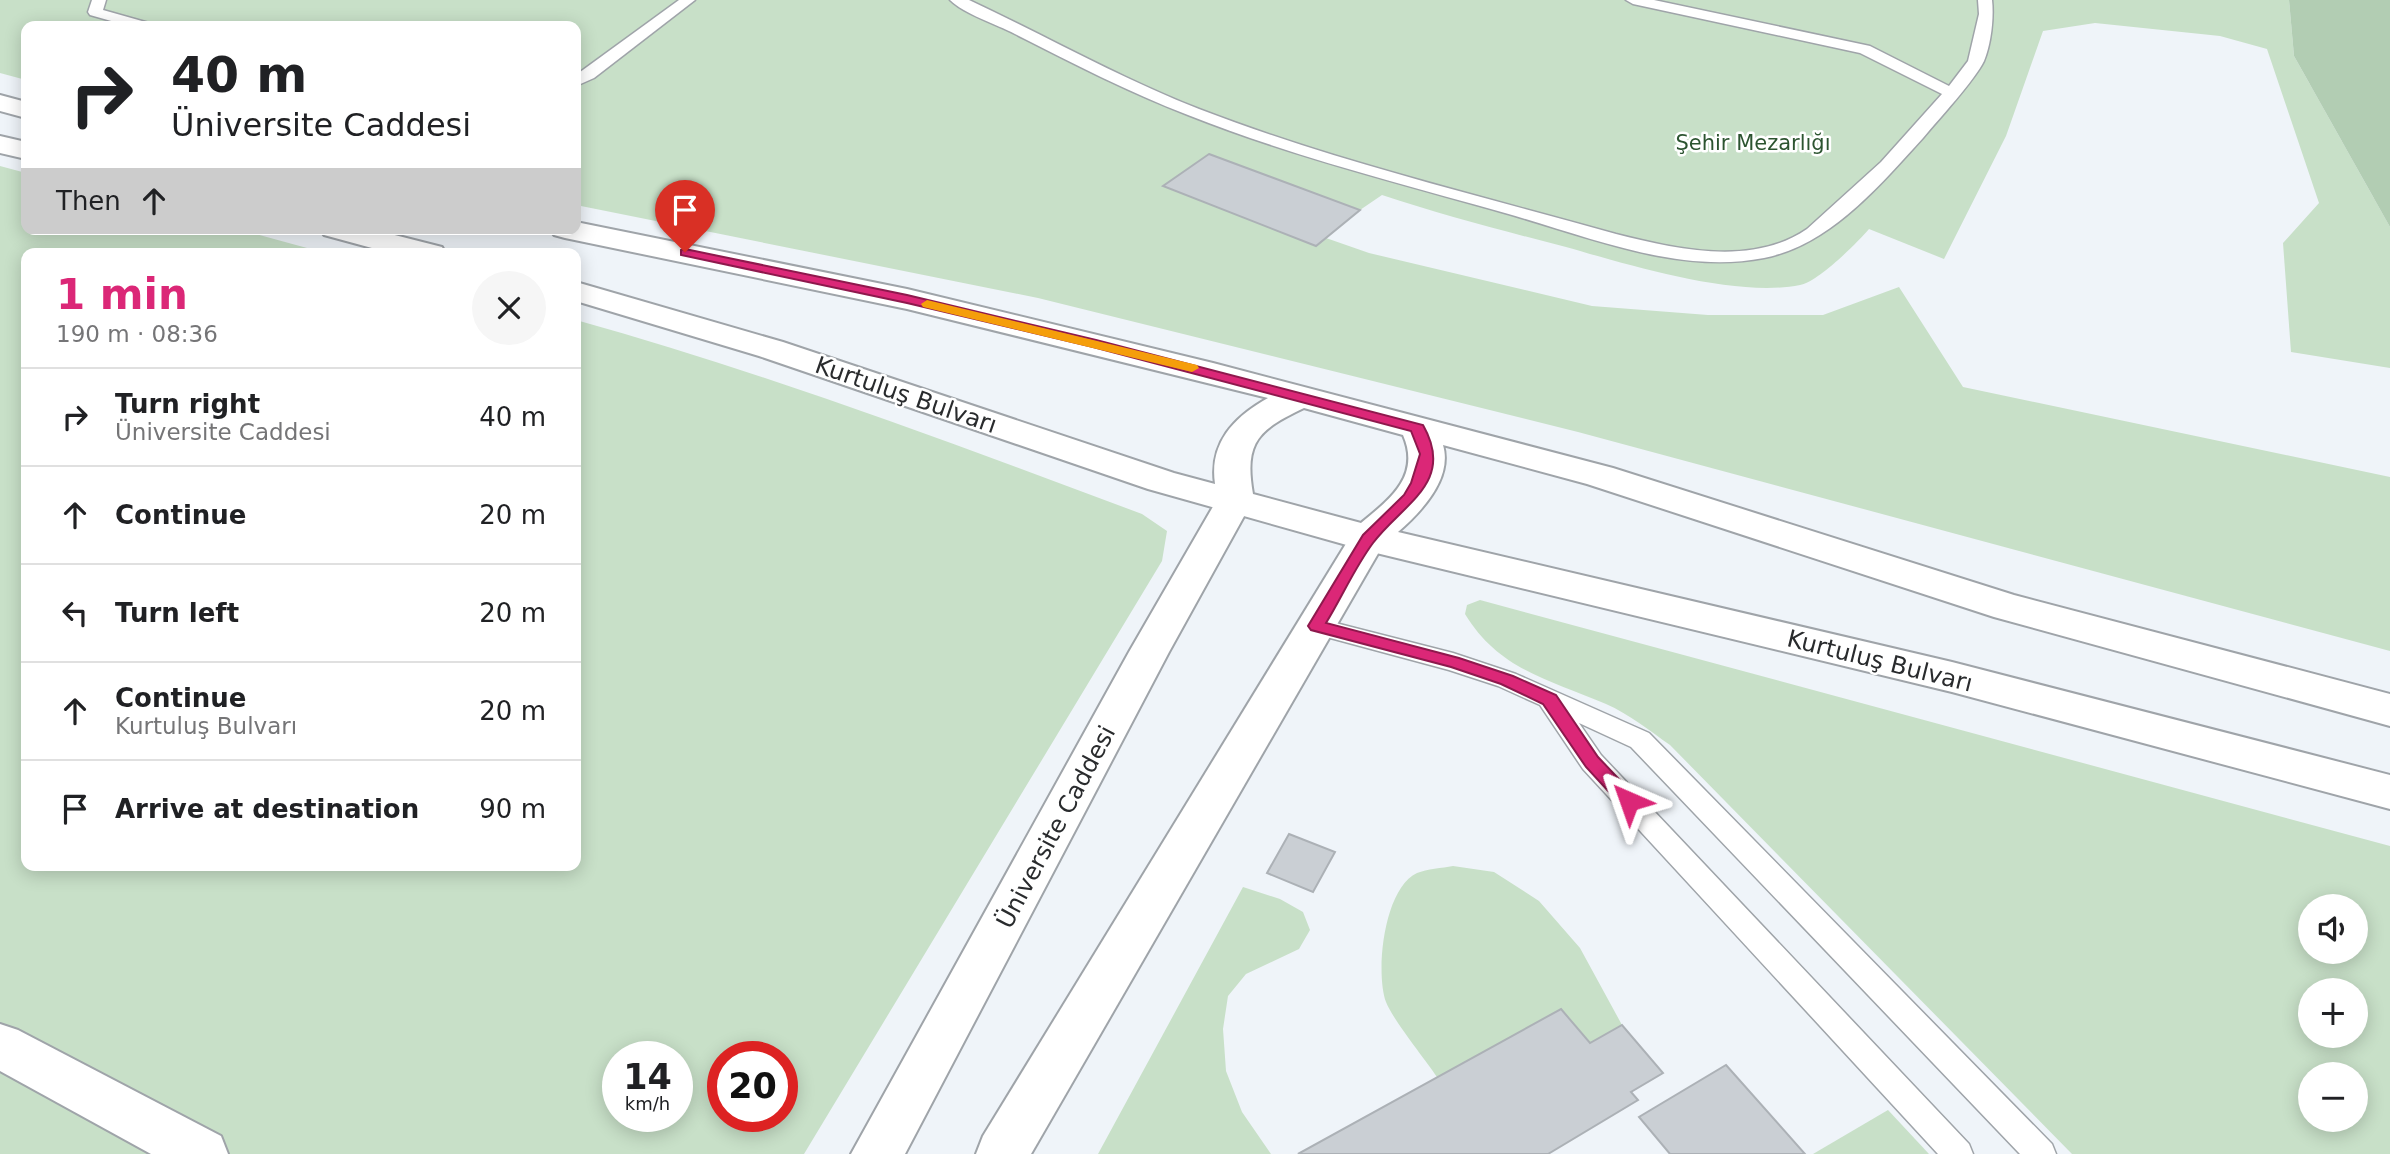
<!DOCTYPE html>
<meta charset="utf-8">
<style>
body{margin:0;font-family:"DejaVu Sans",sans-serif;background:#f6f6f6;color:#202124;height:100vh;display:flex;flex-direction:column;font-size:26px;white-space:nowrap}
*{box-sizing:border-box;margin:0}
p{font-size:23px;color:#757577}
.icon{flex:none;width:38px;height:38px;fill:none;stroke:currentColor;stroke-width:2;stroke-linecap:round;stroke-linejoin:round}
.map{position:relative;flex:1;overflow:hidden}
.panel{position:absolute;left:21px;top:248px;width:560px;height:623px;display:flex;flex-direction:column;background:#fff;border-radius:14px;box-shadow:0 4px 18px #0003}
.panel>*{flex:none}
.banner{position:absolute;left:21px;top:21px;width:560px;height:214px;border-radius:14px;box-shadow:0 4px 18px #0003;background:#fff;color:#202124;overflow:hidden}
.buttons{position:absolute;left:2298px;top:894px;display:grid;gap:14px}
.buttons a{display:grid;place-items:center;width:70px;height:70px;border-radius:50%;background:#fff;box-shadow:0 4px 18px #0003;font-size:35px}
.speed{position:absolute;left:602px;top:1041px;display:flex;gap:14px;font-size:35px;font-weight:700;text-align:center}
.speed>*{display:grid;place-content:center;width:91px;height:91px;border-radius:50%;background:#fff;box-shadow:0 4px 18px #0003;line-height:1}
.speed small{font-size:18px;font-weight:400}
.speed .limit{border:10px solid #d22;background:#fff;color:#111}
.pin{position:absolute;display:grid;place-items:center;width:60px;height:60px;color:#fff;margin:-72px -30px;border-radius:50% 50% 50% 0;rotate:-45deg;box-shadow:0 0 7px #0007}
.pin .icon{rotate:45deg}
.me{position:absolute;width:77px;margin:-38px;rotate:317deg;stroke-linejoin:round;filter:drop-shadow(0 0 5px #0008)}
.turn{display:flex;align-items:center;gap:24px;height:147px;padding:0 35px;font-size:32px}
.turn .icon{width:91px;height:91px;stroke-width:2.5}
.turn b{display:block;font-size:49px;line-height:60px}
.then{display:flex;align-items:center;height:66px;padding:0 35px;background:#0003;gap:14px;font-size:26px}
.round{display:grid;place-items:center;flex:none;width:74px;height:74px;border-radius:37px;background:#f6f6f6}
.overview{display:flex;align-items:center;justify-content:space-between;height:119px;padding:0 35px}
h1{font-size:42px;font-weight:700;line-height:52px;color:#db2777}
ul{padding:0;list-style:none}
li{display:flex;align-items:center;gap:21px;height:98px;padding:0 35px;border-top:2px solid #e0e0e0}
li div{flex:1}
li b{display:block;font-size:26px}
li em{font-style:normal}
.map>svg:first-child{display:block}
.green{fill:#c8e0c8;fill-rule:evenodd}
.forest{fill:#b2cdb3}
.building{fill:#cacfd4;stroke:#acb1b6;stroke-width:2}
.lines{fill:none;stroke-linecap:round;stroke-linejoin:round}
.service-casing{stroke:#9fa4a9;stroke-width:3}
.minor-casing{stroke:#9fa4a9;stroke-width:4}
.primary-casing{stroke:#9fa4a9;stroke-width:4}
.trunk-casing{stroke:#9fa4a9;stroke-width:4}
.service{fill:#fff;fill-rule:evenodd}
.minor{fill:#fff;fill-rule:evenodd}
.primary{fill:#fff;fill-rule:evenodd}
.trunk{fill:#fff;fill-rule:evenodd}
.route{fill:#db2777;stroke:#8e194d;stroke-width:2}
.slow{fill:#f59e0b}
.labels{text-anchor:middle;stroke-width:5;stroke-linejoin:round;paint-order:stroke}
.far-park-label{font-size:21px;fill:#2c5430;stroke:#fff}
.street-label{font-size:24px;fill:#292b2d;stroke:#fff}
</style>
<div class="map">
<svg width="2390" height="1154" viewBox="0 0 2390 1154">
<rect width="100%" height="100%" fill="#eff4f9"/>
<g class="green">
<path d="M0,0h2289l5,56 96,171v141l-99,-16 -8,-109 36,-40 -52,-154 -47,-13 -125,-13 -52,8 -37,105 -62,123 -75,-30c-12,14 -51,53 -69,56 -64,13 -171,-20 -234,-38 -62,-16 -124,-32 -184,-52l-22,15 -151,-56 -46,32 153,59 10,-7 43,15 223,53 116,9h115l76,-28 64,100 427,90v174l-812,-219 -540,-134 -462,-93v-179h-550v54l-26,-7z"/>
<path d="M0,166l26,7v56h211l92,25h-303v612h550v-546c193,54 379,124 566,194l25,17 -5,30 -358,593h-804zM618,1057h59v59h-59zM723,1057h59v59h-59z"/>
<path d="M1480,600l910,246v308h-318l-402,-409c-20,-14 -41,-31 -64,-41 -56,-24 -107,-34 -141,-90l2,-9zM2356,906v46h-46v-46zM2356,990v46h-46v-46zM2356,1074v46h-46v-46z"/>
<path d="M1453,866l41,6 45,29 41,47 42,77 -32,18 -153,34c-12,-18 -44,-57 -51,-75 -11,-30 -2,-114 31,-129 10,-4 25,-5 36,-7z"/>
<polygon points="1243,887 1280,899 1303,912 1310,930 1299,949 1246,974 1228,996 1223,1029 1226,1071 1242,1112 1271,1154 1098,1154"/>
<polygon points="1888,1110 1929,1154 1813,1154"/>
</g>
<polygon class="forest" points="2289,0 2390,0 2390,227 2294,56"/>
<g class="building">
<polygon points="1209,154 1360,210 1316,246 1163,186"/>
<polygon points="1289,834 1335,852 1313,892 1267,873"/>
<polygon points="1561,1009 1590,1043 1622,1025 1663,1073 1631,1092 1638,1100 1548,1154 1298,1154"/>
<polygon points="1726,1065 1805,1154 1670,1154 1639,1117"/>
</g>
<g class="lines">
<defs>
<g id="service">
<polygon points="92,0 106,0 103,10 149,23 151,26 129,26 90,15 88,12"/>
<polygon points="679,0 695,0 594,78 576,86 576,75"/>
<path d="M950,0h19c77,36 151,78 230,109 135,52 278,86 417,125 60,15 136,33 191,-5l74,-67 61,-68 -82,-41 -227,-49 -7,-4h28l216,46 79,40 19,-25 11,-47 -1,-14h14c2,18 -1,44 -8,61 -9,19 -46,59 -61,77 -44,48 -93,107 -159,120 -86,17 -177,-22 -259,-45 -106,-30 -214,-57 -317,-98 -60,-23 -116,-52 -173,-81 -19,-10 -51,-20 -65,-34z"/>
<polygon points="1316,618 1453,653 1516,674 1649,733 2052,1144 2056,1154 2020,1154 1631,747 1579,723 1601,755 1969,1144 1973,1154 1938,1154 1583,769 1540,705 1498,686 1449,670 1308,632 1304,626 1308,620"/>
</g>
<polygon id="minor" points="0,1024 18,1030 221,1136 228,1154 151,1154 0,1071"/>
<g id="primary">
<polygon points="1235,488 1248,491 1253,500 1169,652 905,1154 851,1154 1129,652 1222,491"/>
<polygon points="1368,525 1381,529 1387,538 1031,1154 976,1154 983,1136 1355,529"/>
</g>
<g id="trunk">
<polygon points="0,95 26,102 26,118 0,111"/>
<polygon points="0,136 26,142 26,159 0,153"/>
<path d="M576,222l331,67 306,74 400,105 401,127 376,99v32l-396,-109 -407,-133 -144,-39c10,34 -22,67 -45,87l554,130 438,113v34l-438,-117 -584,-141 -220,-62 -389,-133 -183,-55v-19l207,60 391,131 41,11c-6,-41 19,-67 53,-86l-361,-89 -342,-71 -11,-3 -4,-6h26zM1304,408l99,27c18,41 -13,64 -42,88l-108,-29c-9,-52 5,-64 51,-86z"/>
<polygon points="320,229 371,229 442,247 446,254 394,254 324,235"/>
</g>
</defs>
<use href="#service" class="service-casing"/>
<use href="#minor" class="minor-casing"/>
<use href="#primary" class="primary-casing"/>
<use href="#trunk" class="trunk-casing"/>
<use href="#service" class="service"/>
<use href="#minor" class="minor"/>
<use href="#primary" class="primary"/>
<use href="#trunk" class="trunk"/>
</g>
<path class="route" d="M685,249l222,46 189,45 327,85c33,58 -21,79 -50,118 -18,24 -31,54 -47,80l133,35 54,18 43,19 42,62 37,39 3,5 -3,5 -6,2 -7,-2 -36,-39 -43,-63 -42,-20 -50,-17 -140,-37 -3,-4 55,-91 41,-40 7,-12 9,-29 -9,-23 -318,-84 -186,-44 -226,-48v-5z"/>
<polygon class="slow" points="927,300 1197,365 1199,368 1192,372 923,307 921,304"/>
<g class="labels">
<g class="far-park-label">
<text x="1753" y="150">Şehir Mezarlığı</text>
</g>
<g class="street-label">
<text transform="translate(906 395) rotate(19)" y="8">Kurtuluş Bulvarı</text>
<text transform="translate(1880 661) rotate(14)" y="8">Kurtuluş Bulvarı</text>
<text transform="translate(1056 827) rotate(-62)" y="8">Üniversite Caddesi</text>
</g>
</g>
</svg>
<div class="buttons">
<a><svg class="icon" aria-label="sound" viewBox="0 0 24 24"><path d="M4 9h4l5-4v14l-5-4H4zM17 9q2 3 0 6"/></svg></a>
<a>+</a>
<a>−</a>
</div>
<div class="speed"><div>14<small>km/h</small></div><div class="limit">20</div></div>
<div class="pin" style="left:685px;top:252px;background:#d93025"><svg class="icon" aria-label="arrive" viewBox="0 0 24 24"><path d="M6 21V4h12l-3 4 3 4H6"/></svg></div>
<svg class="me" style="left:1629px;top:801px" viewBox="-20 -20 40 40"><path d="M0-17L14 15 0 8-14 15z" fill="#db2777" stroke="#fff" stroke-width="4"/></svg>
<div class="banner">
<div class="turn"><svg class="icon" aria-label="right" viewBox="0 0 24 24"><path d="M7 20v-9h11M14 6l5 5-5 5"/></svg><div><b>40 m</b>Üniversite Caddesi</div></div>
<div class="then">Then<svg class="icon" aria-label="ahead" viewBox="0 0 24 24"><path d="M12 20V5M6 11l6-6 6 6"/></svg></div>
</div>
<section class="panel">
<div class="overview"><div><h1>1 min</h1><p>190 m · 08:36</p></div><a class="round"><svg class="icon" aria-label="close" viewBox="0 0 24 24"><path d="M6 6l12 12M18 6L6 18"/></svg></a></div>
<ul>
<li><svg class="icon" aria-label="right" viewBox="0 0 24 24"><path d="M7 20v-9h11M14 6l5 5-5 5"/></svg><div><b>Turn right</b><p>Üniversite Caddesi</p></div><em>40 m</em></li>
<li><svg class="icon" aria-label="ahead" viewBox="0 0 24 24"><path d="M12 20V5M6 11l6-6 6 6"/></svg><div><b>Continue</b></div><em>20 m</em></li>
<li><svg class="icon" aria-label="left" viewBox="0 0 24 24"><path d="M17 20v-9H6M10 6l-5 5 5 5"/></svg><div><b>Turn left</b></div><em>20 m</em></li>
<li><svg class="icon" aria-label="ahead" viewBox="0 0 24 24"><path d="M12 20V5M6 11l6-6 6 6"/></svg><div><b>Continue</b><p>Kurtuluş Bulvarı</p></div><em>20 m</em></li>
<li><svg class="icon" aria-label="arrive" viewBox="0 0 24 24"><path d="M6 21V4h12l-3 4 3 4H6"/></svg><div><b>Arrive at destination</b></div><em>90 m</em></li>
</ul>
</section>
</div>
